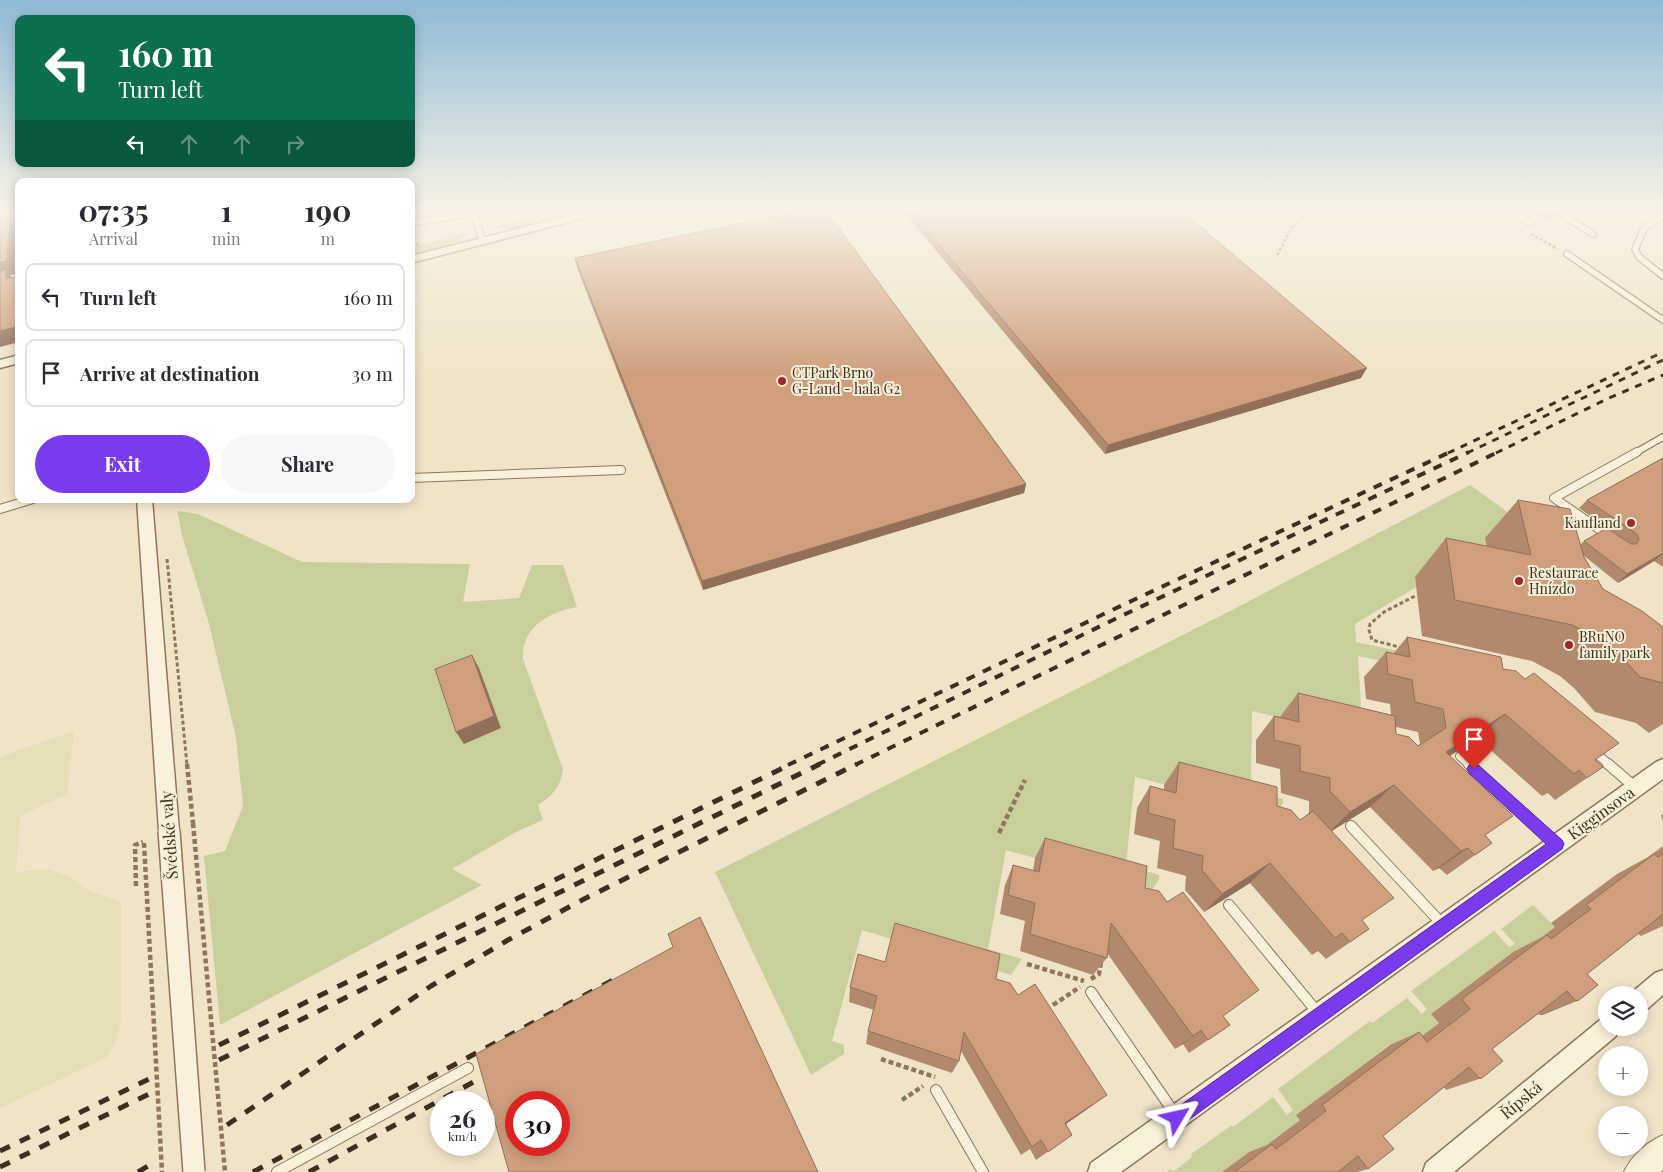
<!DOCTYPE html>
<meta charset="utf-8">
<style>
body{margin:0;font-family:"Playfair Display",serif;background:#f7f7f7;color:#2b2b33;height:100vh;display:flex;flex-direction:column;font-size:19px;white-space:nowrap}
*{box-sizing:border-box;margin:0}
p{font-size:16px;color:#7c7c81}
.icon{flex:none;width:28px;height:28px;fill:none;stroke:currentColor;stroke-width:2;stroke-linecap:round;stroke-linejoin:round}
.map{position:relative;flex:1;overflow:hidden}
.panel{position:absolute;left:15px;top:178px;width:400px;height:325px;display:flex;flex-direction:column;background:#fff;border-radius:10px;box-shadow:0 2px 12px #0003}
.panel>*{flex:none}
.top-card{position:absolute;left:15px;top:15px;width:400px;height:152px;border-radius:10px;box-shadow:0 2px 12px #0003;background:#0b6e4f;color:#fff;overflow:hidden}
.buttons{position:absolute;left:1598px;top:986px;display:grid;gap:10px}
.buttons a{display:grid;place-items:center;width:50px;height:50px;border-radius:50%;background:#fff;box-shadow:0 2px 12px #0003;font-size:25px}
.speed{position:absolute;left:430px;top:1091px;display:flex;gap:10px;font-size:25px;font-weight:700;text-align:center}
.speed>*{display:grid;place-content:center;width:65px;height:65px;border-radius:50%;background:#fff;box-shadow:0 2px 12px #0003;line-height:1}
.speed small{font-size:12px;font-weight:400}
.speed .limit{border:8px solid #d22;background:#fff;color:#111}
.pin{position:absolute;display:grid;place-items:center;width:42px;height:42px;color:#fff;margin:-51px -21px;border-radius:50% 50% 50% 0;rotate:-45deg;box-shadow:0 0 5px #0007}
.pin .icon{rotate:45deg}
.me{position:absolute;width:55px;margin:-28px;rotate:54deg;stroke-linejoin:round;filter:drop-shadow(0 0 4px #0008)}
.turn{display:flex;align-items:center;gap:18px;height:105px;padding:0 20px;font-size:22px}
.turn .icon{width:65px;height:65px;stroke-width:2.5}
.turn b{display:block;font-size:35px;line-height:42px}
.lanes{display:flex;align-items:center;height:48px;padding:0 20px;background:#0003;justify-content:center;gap:25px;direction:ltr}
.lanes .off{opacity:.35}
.eta{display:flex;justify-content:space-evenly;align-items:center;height:85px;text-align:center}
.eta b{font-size:30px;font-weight:700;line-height:35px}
.primary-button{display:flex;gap:10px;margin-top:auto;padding:10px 20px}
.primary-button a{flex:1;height:58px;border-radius:30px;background:#7c3aed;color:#fff;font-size:20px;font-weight:700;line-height:58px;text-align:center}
.primary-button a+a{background:#f7f7f7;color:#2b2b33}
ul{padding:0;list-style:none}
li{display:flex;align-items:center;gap:15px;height:68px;margin:0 10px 8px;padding:0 10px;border:2px solid #e1e1e2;border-radius:10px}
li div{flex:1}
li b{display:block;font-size:19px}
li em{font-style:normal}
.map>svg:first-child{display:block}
.farmland{fill:#e6deb5}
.green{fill:#c9cf9b}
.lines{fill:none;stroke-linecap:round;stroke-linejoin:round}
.service-far2-casing{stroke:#8d765c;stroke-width:8}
.service-far1-casing{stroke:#8d765c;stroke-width:10}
.service-casing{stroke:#8d765c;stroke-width:12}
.minor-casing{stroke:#8d765c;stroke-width:3}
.tertiary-casing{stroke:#8d765c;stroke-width:2}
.path-far2{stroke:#8d765c;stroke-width:2.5;stroke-dasharray:3 2;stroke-linecap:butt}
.path-far1{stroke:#8d765c;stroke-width:3;stroke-dasharray:4 2.5;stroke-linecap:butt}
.path{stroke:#8d765c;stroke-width:4.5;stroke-dasharray:5 3;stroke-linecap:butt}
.service-far2{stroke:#faf1dc;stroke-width:5.5}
.service-far1{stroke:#faf1dc;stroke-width:8}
.service{stroke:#faf1dc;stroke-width:10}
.minor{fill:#faf1dc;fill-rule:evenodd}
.tertiary{fill:#faf1dc;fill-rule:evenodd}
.rail-far2{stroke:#3d2e20;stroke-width:3;stroke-dasharray:7 7;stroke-linecap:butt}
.rail-far1{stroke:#3d2e20;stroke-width:4;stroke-dasharray:9 9;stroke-linecap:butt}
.rail{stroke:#3d2e20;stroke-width:5;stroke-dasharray:11 11;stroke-linecap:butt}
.minor-bridge-casing{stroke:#8d765c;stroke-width:24;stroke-linecap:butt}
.path-bridge{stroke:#8d765c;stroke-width:4.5;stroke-dasharray:5 3;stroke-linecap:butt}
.minor-bridge{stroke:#faf1dc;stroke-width:21}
.wall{fill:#b2896c;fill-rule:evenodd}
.shaded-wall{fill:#916f58}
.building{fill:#cf9f7d;stroke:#916f58;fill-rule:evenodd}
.route{fill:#7c3aed;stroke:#51269a}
.poi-dot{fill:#9e2a2b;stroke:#f7eed8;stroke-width:2}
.labels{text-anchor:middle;stroke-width:4;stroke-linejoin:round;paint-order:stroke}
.poi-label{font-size:14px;fill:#3d2e20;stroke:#f7eed8;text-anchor:start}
.near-street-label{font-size:16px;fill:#3d2e20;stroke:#f7eed8}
</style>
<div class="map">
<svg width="1663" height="1172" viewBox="0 0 1663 1172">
<rect width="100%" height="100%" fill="#f0e4c8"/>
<polygon class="farmland" points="74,731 67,794 20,816 16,872 46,869 68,876 86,889 121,902 121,1020 117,1039 107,1057 0,1108 0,757"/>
<g class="green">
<path d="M548,212h29c-22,6 -66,23 -85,15z"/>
<path d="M466,233c-11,15 -37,17 -55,22v-8z"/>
<polygon points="1470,485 1573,559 1496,593 1415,577 1416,587 1355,624 1356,642 1408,653 1410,667 1358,656 1362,724 1390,744 1252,711 1251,791 1283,799 1283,803 1277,813 1135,777 1126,865 1159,875 1159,879 1152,890 1006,850 988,949 1022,959 1011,975 862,930 832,1041 844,1045 844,1054 811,1075 715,872 1234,609"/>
<path d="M177,511l21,3 104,48 168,2 -7,38 56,-4 13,-33h31l14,42c-28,5 -56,20 -54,52l40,110c-2,18 -11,27 -25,36l5,15 -27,12 -64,37 30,16 -262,140 -16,-169 21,-5 18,-45 -7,-69 -27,-113 -27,-89z"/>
<polygon points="1533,905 1555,927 1517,956 1513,952 1431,1014 1439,1023 1397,1055 1389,1045 1297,1115 1300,1120 1252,1157 1249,1152 1222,1172 1167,1172 1170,1169 1173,1172 1192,1157 1191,1154 1232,1125 1233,1127 1273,1097 1287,1115 1293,1110 1278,1089 1370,1021 1372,1023 1407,998 1422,1014 1427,1009 1411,991 1494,931 1509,947 1515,944 1501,929"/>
</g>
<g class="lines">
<defs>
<g id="service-far2">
<polyline points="473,212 483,241"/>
<polyline points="1513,212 1530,223"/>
<polyline points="1558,212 1593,234"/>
<polyline points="1663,217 1645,227 1635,249 1639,257 1663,276"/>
<polyline points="0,223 19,219"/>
<polyline points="411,223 481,212"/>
<polyline points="1567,254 1663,320"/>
<polyline points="1635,453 1663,437"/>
</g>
<g id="service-far1">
<polyline points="411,478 621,470"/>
<polyline points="0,509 33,499"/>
<polyline points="1609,536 1554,498 1637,452"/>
<polyline points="1592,750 1610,765"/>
<polyline points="1460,756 1470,765"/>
</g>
<g id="service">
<polyline points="1469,764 1556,843"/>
<polyline points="1608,764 1636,788"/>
<polyline points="1351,826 1442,924"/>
<polyline points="1229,905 1318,1013"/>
<polyline points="1091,992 1175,1114"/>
<polyline points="936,1090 983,1172"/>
<polyline points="277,1172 468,1068"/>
</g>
<g id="minor">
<polygon points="583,212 601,212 600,214 411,263 411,256"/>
<polygon points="19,355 19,363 0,368 0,360"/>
<polygon points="137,499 152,499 179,831 176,838 169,840 162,838 159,831"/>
<polygon points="1663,759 1663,779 1121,1172 1088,1172 1091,1163 1656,762"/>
<polygon points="1663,970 1663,995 1647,1009 1639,1012 1639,995 1630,995 1631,993 1655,973"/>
<polygon points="1606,1018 1606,1028 1619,1028 1616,1036 1454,1172 1423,1172 1426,1163 1600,1020"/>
</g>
<path id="tertiary" d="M1663,1135v35l-2,2h-37c7,-16 23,-30 39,-37z"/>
</defs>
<use href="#service-far2" class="service-far2-casing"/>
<use href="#service-far1" class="service-far1-casing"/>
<use href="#service" class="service-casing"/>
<use href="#minor" class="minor-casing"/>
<use href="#tertiary" class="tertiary-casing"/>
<g class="path-far2">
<polyline points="520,212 522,218"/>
<polyline points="1496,212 1504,217"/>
<polyline points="607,217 626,212"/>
<polyline points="1531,234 1558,249"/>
<polyline points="411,246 420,243"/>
<polyline points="1277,255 1292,227 1311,212"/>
</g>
<g class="path-far1">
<polyline points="167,559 187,765"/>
<polyline points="1403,648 1372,640 1369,630 1370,624 1384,612 1417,595"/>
</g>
<g class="path">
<polyline points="187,764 193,823"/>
<polyline points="999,833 1025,780"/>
<polyline points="136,886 135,845 143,842"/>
<polyline points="1027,964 1084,981"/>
<polyline points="1091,979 1099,974 1101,962"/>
<polyline points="1053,1005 1080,987"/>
<polyline points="881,1059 935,1077"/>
<polyline points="902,1100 923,1086"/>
</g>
<use href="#service-far2" class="service-far2"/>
<use href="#service-far1" class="service-far1"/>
<use href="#service" class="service"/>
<use href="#minor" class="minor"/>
<use href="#tertiary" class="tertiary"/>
<g class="rail-far2">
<polyline points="1448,453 1663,352"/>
<polyline points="1467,453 1663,360"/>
<polyline points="1496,453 1607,399 1663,375"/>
</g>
<g class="rail-far1">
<polyline points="788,765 1110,611 1450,452"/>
<polyline points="817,765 1117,618 1469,452"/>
<polyline points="855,765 1498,452"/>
</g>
<g class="rail">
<polyline points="219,1045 791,764"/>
<polyline points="219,1060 820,764"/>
<polyline points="227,1125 431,986 508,940 584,899 857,764"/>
<polyline points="0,1151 151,1078"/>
<polyline points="0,1167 151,1093"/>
<polyline points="138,1172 155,1162"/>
<polyline points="253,1172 617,978"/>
<polyline points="309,1172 488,1074"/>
</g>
<defs>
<polyline id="minor-bridge" points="169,831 194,1172"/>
</defs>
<use href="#minor-bridge" class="minor-bridge-casing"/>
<g class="path-bridge">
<polyline points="193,823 225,1172"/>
<polyline points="144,843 162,1172"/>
</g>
<use href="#minor-bridge" class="minor-bridge"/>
</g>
<g class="wall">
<polygon points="904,212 1183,212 1361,378 1105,454"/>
<polygon points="1531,212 1558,212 1555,216 1544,220"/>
<polygon points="1578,212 1596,212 1584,215"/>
<polygon points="575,258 1026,484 1024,493 703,590 577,268"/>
<polygon points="1663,458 1663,567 1654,561 1618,583 1583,555 1603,589 1663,627 1663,724 1649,733 1636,723 1595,712 1574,688 1560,676 1532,661 1422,636 1415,577 1446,538 1487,547 1485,538 1518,500 1580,545 1584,541 1607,528 1579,508 1587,500"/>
<path d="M1407,637l96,32 100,98 -48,33 -7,-7 -6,3 -65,-58 -27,18 35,80 7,7 -45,32 -8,-7 -6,3 -63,-64 -38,24 30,89 7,9 -43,30 -8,-8 -6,4 -62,-72 -46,29 -19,-22 1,-14 -29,-8 3,-27 -26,-7 3,-26 13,-22 14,4v-5l15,-23 98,44 23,14 9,-7v-12l-28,-8 -1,-24 -24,-6v-23l18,-24 6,1 18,-24 93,22 -1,-11 -24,-5 -2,-22 22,-25 7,2zM1396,727l22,5 2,12 -2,2 -22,-12z"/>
<polygon points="1663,814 1663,822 1661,815"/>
<polygon points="1045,838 1145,888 1223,1016 1230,1025 1189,1053 1183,1044 1175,1049 1107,953 1107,958 1093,975 1020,951 1025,921 1000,914 1005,885 1013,865 1033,871 1035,858"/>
<polygon points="1663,846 1663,926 1641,936 1638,934 1587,974 1579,1000 1542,1015 1540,1015 1538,1014 1492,1049 1482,1078 1446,1090 1444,1087 1383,1136 1368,1169 1357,1172 1222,1172 1249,1152 1267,1145 1300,1120 1296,1115 1390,1045 1419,1032 1422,1036 1439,1023 1431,1014 1513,952 1542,937 1555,927 1551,923 1617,874 1648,857"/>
<polygon points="885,962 996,979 1093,1105 1066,1124 1072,1135 1036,1160 1030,1149 1021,1155 961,1051 959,1061 952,1073 866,1044 868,1031 874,1010 849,1002 850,987"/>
</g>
<g class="shaded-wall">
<polygon points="1549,212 1558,212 1555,216 1544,220"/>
<polygon points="1586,212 1596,212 1584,215"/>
<polygon points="10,215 19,227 17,274 10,275 17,283 0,277 0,262"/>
<polygon points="19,326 19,342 0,347 0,331"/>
<polygon points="1367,368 1361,378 1105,454 1108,445"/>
<polygon points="1026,484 1024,493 703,590 702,581"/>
<polygon points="1663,553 1654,561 1618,583 1627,574"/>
<polygon points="472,655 479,668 501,728 464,744 456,732"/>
<polygon points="1505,714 1477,738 1420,775 1446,752"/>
<polygon points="1394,785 1370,807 1328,833 1350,812"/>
<polygon points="1468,848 1439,868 1433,871 1461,851"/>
<polygon points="1270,863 1250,883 1204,912 1222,894"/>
<polygon points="1579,1000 1542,1015 1540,1015 1576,1001"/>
<polygon points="1201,1030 1183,1044 1175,1049 1193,1036"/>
<polygon points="1107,1095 1093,1105 1053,1133 1065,1123"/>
</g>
<g class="building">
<polygon points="795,212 827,212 1026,484 702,581 575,258"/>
<polygon points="912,212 1183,212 1367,368 1108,445"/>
<polygon points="10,215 7,261 0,262 0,217"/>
<polygon points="6,270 6,279 19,276 19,326 0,331 0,271"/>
<polygon points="1663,458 1663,553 1627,574 1584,541 1607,528 1631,544 1636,544 1639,540 1637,534 1587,500"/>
<polygon points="1518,500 1570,509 1584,557 1603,589 1642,611 1663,627 1663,683 1640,677 1617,652 1602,640 1572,625 1455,600 1446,538 1531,555"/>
<polygon points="1407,637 1501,657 1503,669 1516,671 1525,679 1534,673 1619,743 1595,760 1603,767 1587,778 1579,770 1574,774 1505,714 1446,752 1513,816 1485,835 1492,843 1475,855 1468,848 1461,851 1394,785 1350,812 1330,791 1330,778 1300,771 1300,746 1274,740 1274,716 1299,722 1298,693 1395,716 1396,734 1409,737 1418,746 1446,728 1443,709 1415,702 1412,680 1388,674 1386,652 1410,657"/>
<polygon points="472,655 494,716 456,732 435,669"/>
<polygon points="1179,762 1277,787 1277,806 1291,810 1300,820 1313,811 1394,898 1362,920 1369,929 1350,942 1342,933 1335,938 1270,863 1222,894 1202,870 1203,856 1173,848 1175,820 1148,813 1150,786 1176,793"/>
<polygon points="1045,838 1147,866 1145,888 1159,891 1167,902 1183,892 1259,990 1223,1016 1230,1025 1208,1040 1201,1030 1193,1036 1111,923 1107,958 1030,934 1035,903 1008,895 1013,865 1039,872"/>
<polygon points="1654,854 1658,857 1663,854 1663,914 1587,974 1598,985 1579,1000 1576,1001 1567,991 1492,1049 1503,1061 1482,1078 1479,1078 1469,1067 1383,1136 1394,1149 1368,1169 1358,1156 1338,1172 1235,1172 1272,1144 1276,1149 1326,1111 1322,1105 1419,1032 1427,1042 1470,1009 1462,999 1547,935 1551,939 1591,909 1586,905"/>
<path d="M700,917l118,255h-309l-33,-118 197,-107 -5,-13zM516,1102h43v43h-43z"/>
<polygon points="895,923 1000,954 996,979 1010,983 1018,995 1035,984 1107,1095 1065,1123 1072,1135 1048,1152 1041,1140 1032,1147 964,1032 959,1061 868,1031 877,996 850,987 858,954 885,962"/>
</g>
<linearGradient id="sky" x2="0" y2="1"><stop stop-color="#8fbad6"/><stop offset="0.56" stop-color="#f8f3e6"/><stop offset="1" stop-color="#f8f3e6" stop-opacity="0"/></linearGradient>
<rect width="1663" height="376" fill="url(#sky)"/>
<polygon class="route" points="1474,763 1478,765 1562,840 1564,844 1562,849 1183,1124 1177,1126 1171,1124 1169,1118 1171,1112 1546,844 1469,773 1467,769 1469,765"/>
<g class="poi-dot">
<circle cx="782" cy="381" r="5"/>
<circle cx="1631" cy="523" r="5"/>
<circle cx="1519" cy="581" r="5"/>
<circle cx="1569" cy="645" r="5"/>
</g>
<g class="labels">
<g class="poi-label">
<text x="792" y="378">CTPark Brno<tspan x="792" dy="16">G-Land - hala G2</tspan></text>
<text x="1621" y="528" text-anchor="end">Kaufland</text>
<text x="1529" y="578">Restaurace<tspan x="1529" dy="16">Hnízdo</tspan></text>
<text x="1579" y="642">BRuNO<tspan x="1579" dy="16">family park</tspan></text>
</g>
<g class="near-street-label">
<text transform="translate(1601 813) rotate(-36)" y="6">Kigginsova</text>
<text transform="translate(169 835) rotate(-94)" y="6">Švédské valy</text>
<text transform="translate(1521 1100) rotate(-40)" y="6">Řípská</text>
</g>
</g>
</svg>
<div class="buttons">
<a><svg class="icon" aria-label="layers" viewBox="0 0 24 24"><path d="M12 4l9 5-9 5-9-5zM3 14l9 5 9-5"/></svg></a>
<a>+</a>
<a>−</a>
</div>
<div class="speed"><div>26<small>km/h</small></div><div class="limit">30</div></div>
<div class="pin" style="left:1474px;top:769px;background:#d93025"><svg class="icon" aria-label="arrive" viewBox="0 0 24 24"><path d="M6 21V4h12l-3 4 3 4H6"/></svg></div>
<svg class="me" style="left:1177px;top:1118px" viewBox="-20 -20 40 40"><path d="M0-17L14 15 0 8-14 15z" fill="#7c3aed" stroke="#fff" stroke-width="4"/></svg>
<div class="top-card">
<div class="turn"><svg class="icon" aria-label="left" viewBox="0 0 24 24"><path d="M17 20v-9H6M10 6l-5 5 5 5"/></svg><div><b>160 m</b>Turn left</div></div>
<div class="lanes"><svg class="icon" aria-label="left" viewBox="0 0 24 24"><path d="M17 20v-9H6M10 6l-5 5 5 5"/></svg><svg class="icon off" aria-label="ahead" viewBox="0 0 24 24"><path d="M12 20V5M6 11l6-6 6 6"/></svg><svg class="icon off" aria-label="ahead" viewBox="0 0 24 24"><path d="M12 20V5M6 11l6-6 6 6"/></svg><svg class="icon off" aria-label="right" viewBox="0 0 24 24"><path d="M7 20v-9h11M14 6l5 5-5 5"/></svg></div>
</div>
<section class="panel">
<div class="eta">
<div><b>07:35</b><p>Arrival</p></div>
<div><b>1</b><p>min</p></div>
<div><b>190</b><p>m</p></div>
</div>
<ul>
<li><svg class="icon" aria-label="left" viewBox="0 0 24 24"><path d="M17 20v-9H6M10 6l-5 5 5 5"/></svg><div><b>Turn left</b></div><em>160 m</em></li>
<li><svg class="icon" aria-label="arrive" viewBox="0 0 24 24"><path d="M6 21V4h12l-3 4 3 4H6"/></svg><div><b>Arrive at destination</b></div><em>30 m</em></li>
</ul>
<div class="primary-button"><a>Exit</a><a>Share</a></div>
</section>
</div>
